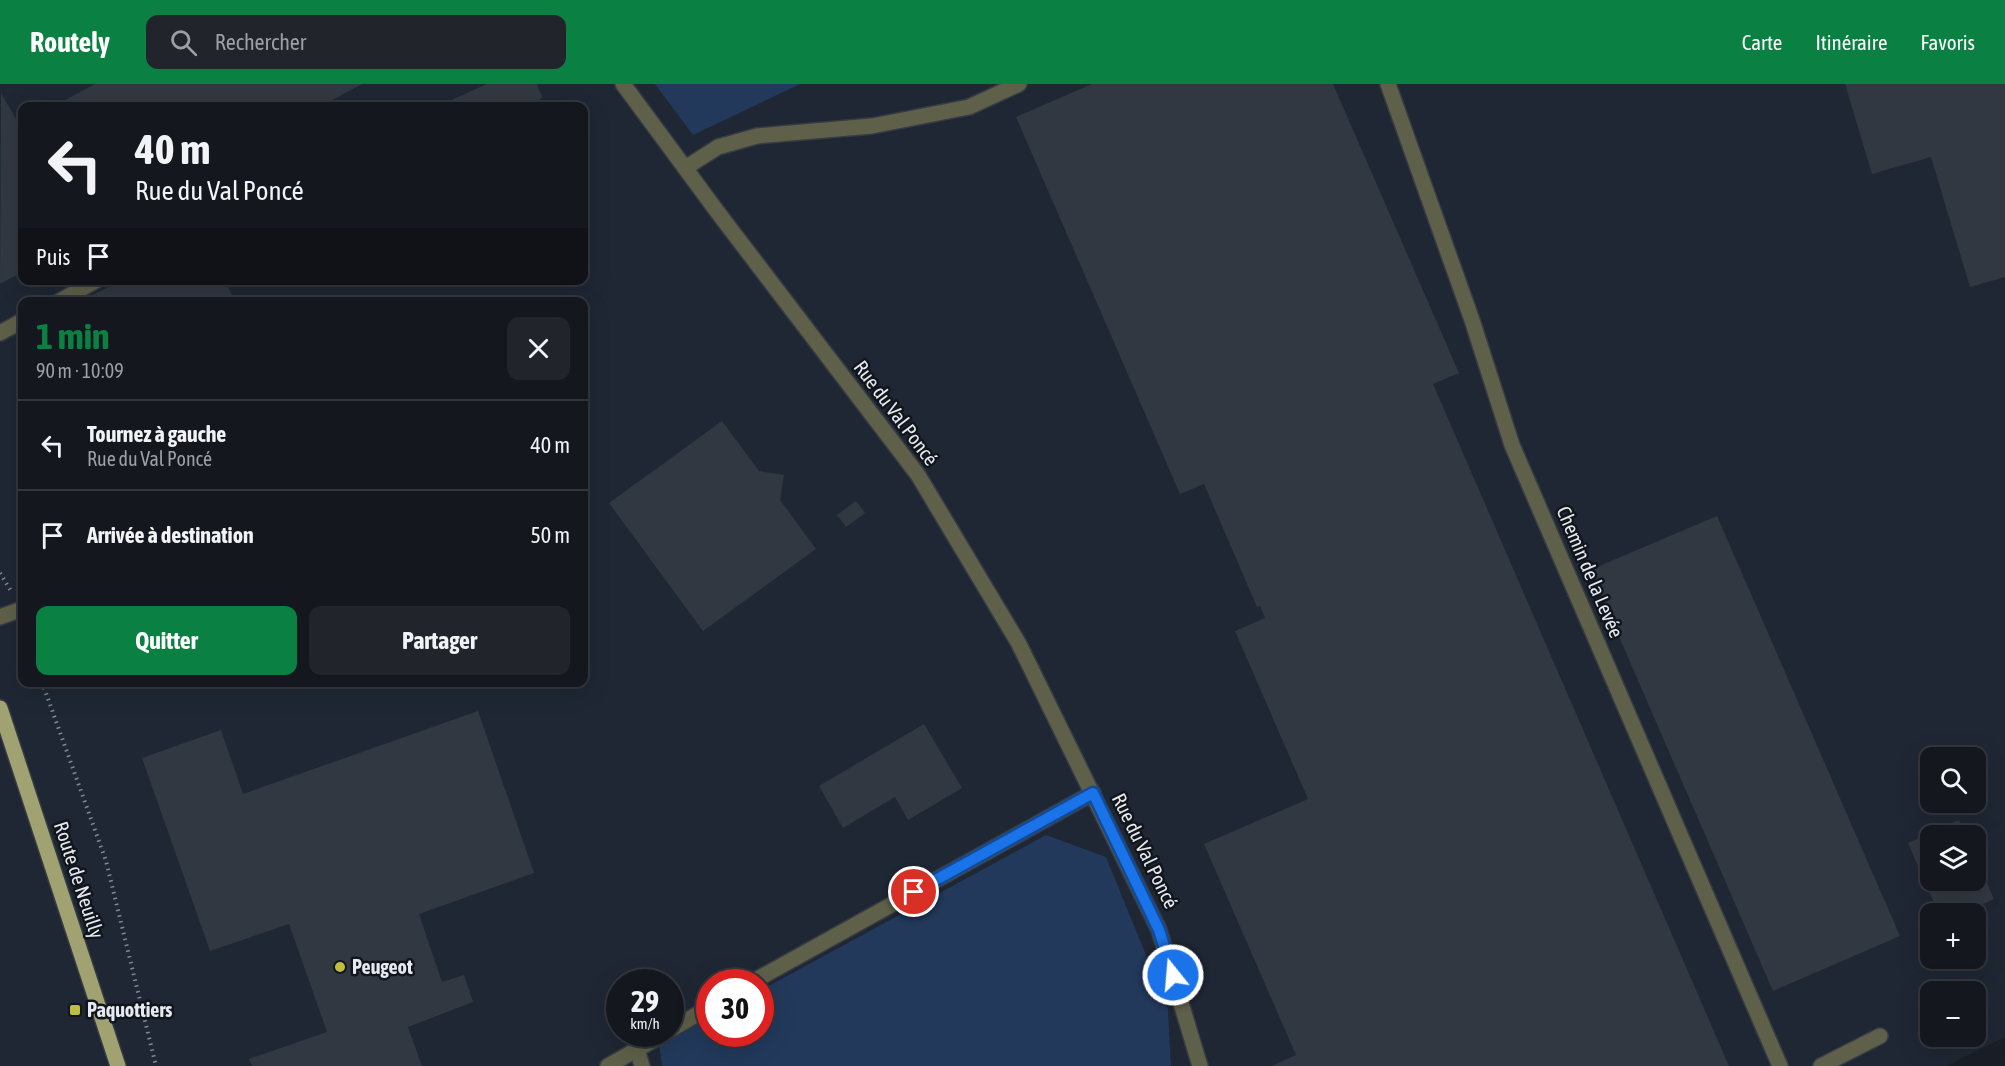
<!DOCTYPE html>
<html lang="fr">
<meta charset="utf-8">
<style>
body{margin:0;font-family:"Asap Condensed",sans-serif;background:#21242a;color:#f1f3f6;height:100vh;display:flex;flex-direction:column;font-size:22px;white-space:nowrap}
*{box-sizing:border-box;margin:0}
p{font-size:20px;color:#9d9fa4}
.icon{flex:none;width:33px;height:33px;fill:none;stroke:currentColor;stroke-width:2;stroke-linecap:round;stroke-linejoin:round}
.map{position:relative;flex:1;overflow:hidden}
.details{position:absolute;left:18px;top:213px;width:570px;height:390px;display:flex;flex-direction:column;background:#14171d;border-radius:12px;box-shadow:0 6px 24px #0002,0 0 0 2px #33363b}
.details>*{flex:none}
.guide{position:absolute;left:18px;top:18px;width:570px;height:183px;border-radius:12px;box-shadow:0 6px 24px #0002,0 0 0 2px #33363b;background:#14171d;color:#f1f3f6;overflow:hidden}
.tools{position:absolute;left:1920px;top:663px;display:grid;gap:12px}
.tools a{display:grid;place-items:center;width:66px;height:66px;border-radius:12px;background:#14171d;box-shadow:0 6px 24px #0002,0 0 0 2px #33363b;font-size:30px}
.speed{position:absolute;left:606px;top:885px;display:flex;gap:12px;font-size:30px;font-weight:700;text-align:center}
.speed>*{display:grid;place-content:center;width:78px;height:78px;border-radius:50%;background:#14171d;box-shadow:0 6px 24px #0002,0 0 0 2px #33363b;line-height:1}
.speed small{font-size:15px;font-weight:400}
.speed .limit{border:9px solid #d22;background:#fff;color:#111}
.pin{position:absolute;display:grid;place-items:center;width:51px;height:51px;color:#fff;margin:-26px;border:3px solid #fff;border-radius:50%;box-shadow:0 2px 6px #0007}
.me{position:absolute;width:66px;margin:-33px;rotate:343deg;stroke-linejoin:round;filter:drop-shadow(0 0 4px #0008)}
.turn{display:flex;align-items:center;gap:21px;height:126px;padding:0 18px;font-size:27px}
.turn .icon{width:78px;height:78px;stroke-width:2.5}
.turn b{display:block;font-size:42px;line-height:51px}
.then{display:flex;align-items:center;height:57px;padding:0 18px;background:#0003;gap:12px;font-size:22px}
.round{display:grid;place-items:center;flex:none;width:63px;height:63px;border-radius:12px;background:#21242a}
.head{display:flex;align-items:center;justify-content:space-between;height:102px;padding:0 18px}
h1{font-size:36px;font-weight:700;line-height:45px;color:#0b8043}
.action{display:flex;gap:12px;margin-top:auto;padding:12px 18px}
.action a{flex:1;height:69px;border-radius:12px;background:#0b8043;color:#fff;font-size:24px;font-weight:700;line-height:69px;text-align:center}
.action a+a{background:#21242a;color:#f1f3f6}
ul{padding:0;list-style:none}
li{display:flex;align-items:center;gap:18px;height:90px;padding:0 18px;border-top:2px solid #33363b}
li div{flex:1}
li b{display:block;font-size:22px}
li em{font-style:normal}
header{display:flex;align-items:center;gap:36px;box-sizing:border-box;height:84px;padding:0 30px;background:#0b8043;color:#fff}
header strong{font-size:28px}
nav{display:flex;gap:33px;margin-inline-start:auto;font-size:21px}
.search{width:420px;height:54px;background:#21242a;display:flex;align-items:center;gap:15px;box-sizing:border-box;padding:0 21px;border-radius:12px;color:#9d9fa4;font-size:22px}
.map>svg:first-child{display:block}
.built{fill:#1f2734;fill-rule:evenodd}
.green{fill:#22395b}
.building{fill:#323841}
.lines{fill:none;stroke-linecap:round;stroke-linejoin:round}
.minor-casing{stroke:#373b43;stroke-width:18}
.major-casing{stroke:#373b43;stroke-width:18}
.path{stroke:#83878e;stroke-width:4;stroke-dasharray:1.5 4.5;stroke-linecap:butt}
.minor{stroke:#5f6049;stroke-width:15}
.major{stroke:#a1a271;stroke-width:15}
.route-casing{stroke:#114b97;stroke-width:15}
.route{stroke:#1a73e8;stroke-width:10}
.poi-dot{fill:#bfbe41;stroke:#11161d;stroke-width:2}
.labels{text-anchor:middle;stroke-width:5;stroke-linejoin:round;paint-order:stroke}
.street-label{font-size:20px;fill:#e6e9ef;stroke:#11161d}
.poi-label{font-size:20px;font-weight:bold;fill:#e6e9ef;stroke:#11161d;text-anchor:start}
</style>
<header>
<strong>Routely</strong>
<div class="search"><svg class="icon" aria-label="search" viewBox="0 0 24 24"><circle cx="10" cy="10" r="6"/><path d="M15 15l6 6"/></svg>Rechercher</div>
<nav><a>Carte</a><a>Itinéraire</a><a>Favoris</a></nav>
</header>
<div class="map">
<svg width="2005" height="982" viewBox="0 0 2005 982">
<rect width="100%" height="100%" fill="#1a1f27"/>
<path class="built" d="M0,0h2005v953l-59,29h-775l-3,-57 -122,-174 -285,155 -1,-8h-50l-1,35 -50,28 3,21h-662zM22,22h562v174h-562zM22,218h562v380h-562zM1930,674h46v44h-46zM1930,752h46v44h-46zM1930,830h46v44h-46zM620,898h50v52h-50zM1930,908h46v44h-46z"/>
<g class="green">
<polygon points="655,0 800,0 693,51"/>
<polygon points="1046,751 1106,773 1168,925 1171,982 662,982 659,961 709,933 710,950 760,950 761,906"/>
</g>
<g class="building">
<polygon points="95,0 362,0 321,22 54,22"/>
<polygon points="487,0 537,0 542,13 535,22 438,22"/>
<polygon points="1092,0 1333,0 1459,289 1433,300 1729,982 1271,982 1296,971 1204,760 1308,715 1235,547 1265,534 1260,522 1257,523 1204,400 1180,410 1016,33"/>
<polygon points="1845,0 2005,0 2005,193 1970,203 1931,73 1872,90"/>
<polygon points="1,9 20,42 22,40 22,188 0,200"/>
<polygon points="584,96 589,110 584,126"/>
<polygon points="124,196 225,196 235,218 77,218"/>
<polygon points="722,337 759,387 784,391 780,416 816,465 703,547 609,419"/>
<polygon points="856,417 865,429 846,443 837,431"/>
<polygon points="1717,432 1900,852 1773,907 1590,486"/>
<polygon points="478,627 534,789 419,830 442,898 464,891 473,918 408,943 422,982 252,982 249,975 327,948 289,840 210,867 142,674 221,646 243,710"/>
<polygon points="924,640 962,704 908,736 895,713 843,744 819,702"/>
<polygon points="1959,736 1966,752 1930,752 1930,796 1976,796 1976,774 1994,815 1963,830 1939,830 1908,759"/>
<polygon points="722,950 728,950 731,956 717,964 712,956"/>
</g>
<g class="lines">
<defs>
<g id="minor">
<polyline points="623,0 719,130 918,391 1019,560 1159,846 1200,982"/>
<polyline points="1388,0 1472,236 1512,361 1780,982"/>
<polyline points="685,84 718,63 757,52 872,42 969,23 1019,0"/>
<polyline points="58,218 97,196"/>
<polyline points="0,249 22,237"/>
<polyline points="0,533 22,525"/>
<polyline points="752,898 1093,709"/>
<polyline points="670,946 710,923"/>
<polyline points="637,965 642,982"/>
<polyline points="608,982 664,950"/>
<polyline points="1821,982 1880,952"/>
</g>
<polyline id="major" points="0,624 118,982"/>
</defs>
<use href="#minor" class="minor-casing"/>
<use href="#major" class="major-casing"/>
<g class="path">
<polyline points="0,489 11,507"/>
<polyline points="42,598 106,777 156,982"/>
</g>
<use href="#minor" class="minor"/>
<use href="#major" class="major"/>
</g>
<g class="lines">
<defs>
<polyline id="route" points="914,808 1093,709 1159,846 1173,891"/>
</defs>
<use href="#route" class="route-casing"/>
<use href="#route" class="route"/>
</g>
<g class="poi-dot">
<circle cx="340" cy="883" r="6"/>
<rect x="69" y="920" width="12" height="12" rx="3"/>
</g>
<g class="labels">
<g class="street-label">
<text transform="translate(896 329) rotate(53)" y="7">Rue du Val Poncé</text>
<text transform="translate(1590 488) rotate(67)" y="7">Chemin de la Levée</text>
<text transform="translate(1145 767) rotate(64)" y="7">Rue du Val Poncé</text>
<text transform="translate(79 796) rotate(72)" y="7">Route de Neuilly</text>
</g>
<g class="poi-label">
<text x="352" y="890">Peugeot</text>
<text x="87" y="933">Paquottiers</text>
</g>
</g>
</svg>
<div class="tools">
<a><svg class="icon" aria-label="search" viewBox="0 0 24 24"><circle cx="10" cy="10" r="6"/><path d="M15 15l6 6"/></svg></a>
<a><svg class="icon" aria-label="layers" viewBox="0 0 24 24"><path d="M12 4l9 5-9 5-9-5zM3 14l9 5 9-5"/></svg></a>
<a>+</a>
<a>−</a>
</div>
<div class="speed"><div>29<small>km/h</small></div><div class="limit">30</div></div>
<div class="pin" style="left:914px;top:808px;background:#d93025"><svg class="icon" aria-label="arrive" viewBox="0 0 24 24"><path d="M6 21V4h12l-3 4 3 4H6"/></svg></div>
<svg class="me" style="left:1173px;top:891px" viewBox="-20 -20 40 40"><circle r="17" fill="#1a73e8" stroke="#fff" stroke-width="3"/><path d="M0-11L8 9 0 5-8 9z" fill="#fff"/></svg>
<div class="guide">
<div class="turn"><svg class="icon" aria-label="left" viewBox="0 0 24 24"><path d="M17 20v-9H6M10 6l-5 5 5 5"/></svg><div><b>40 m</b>Rue du Val Poncé</div></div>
<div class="then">Puis<svg class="icon" aria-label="arrive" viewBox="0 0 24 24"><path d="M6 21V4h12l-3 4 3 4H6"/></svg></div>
</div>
<section class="details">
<div class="head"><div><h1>1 min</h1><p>90 m · 10:09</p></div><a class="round"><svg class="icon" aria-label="close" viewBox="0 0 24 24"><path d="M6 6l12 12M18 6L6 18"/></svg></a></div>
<ul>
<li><svg class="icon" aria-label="left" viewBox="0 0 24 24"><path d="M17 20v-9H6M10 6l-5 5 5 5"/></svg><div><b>Tournez à gauche</b><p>Rue du Val Poncé</p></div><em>40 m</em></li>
<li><svg class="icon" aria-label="arrive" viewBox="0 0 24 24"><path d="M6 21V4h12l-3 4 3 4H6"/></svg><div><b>Arrivée à destination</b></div><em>50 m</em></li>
</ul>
<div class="action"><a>Quitter</a><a>Partager</a></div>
</section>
</div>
